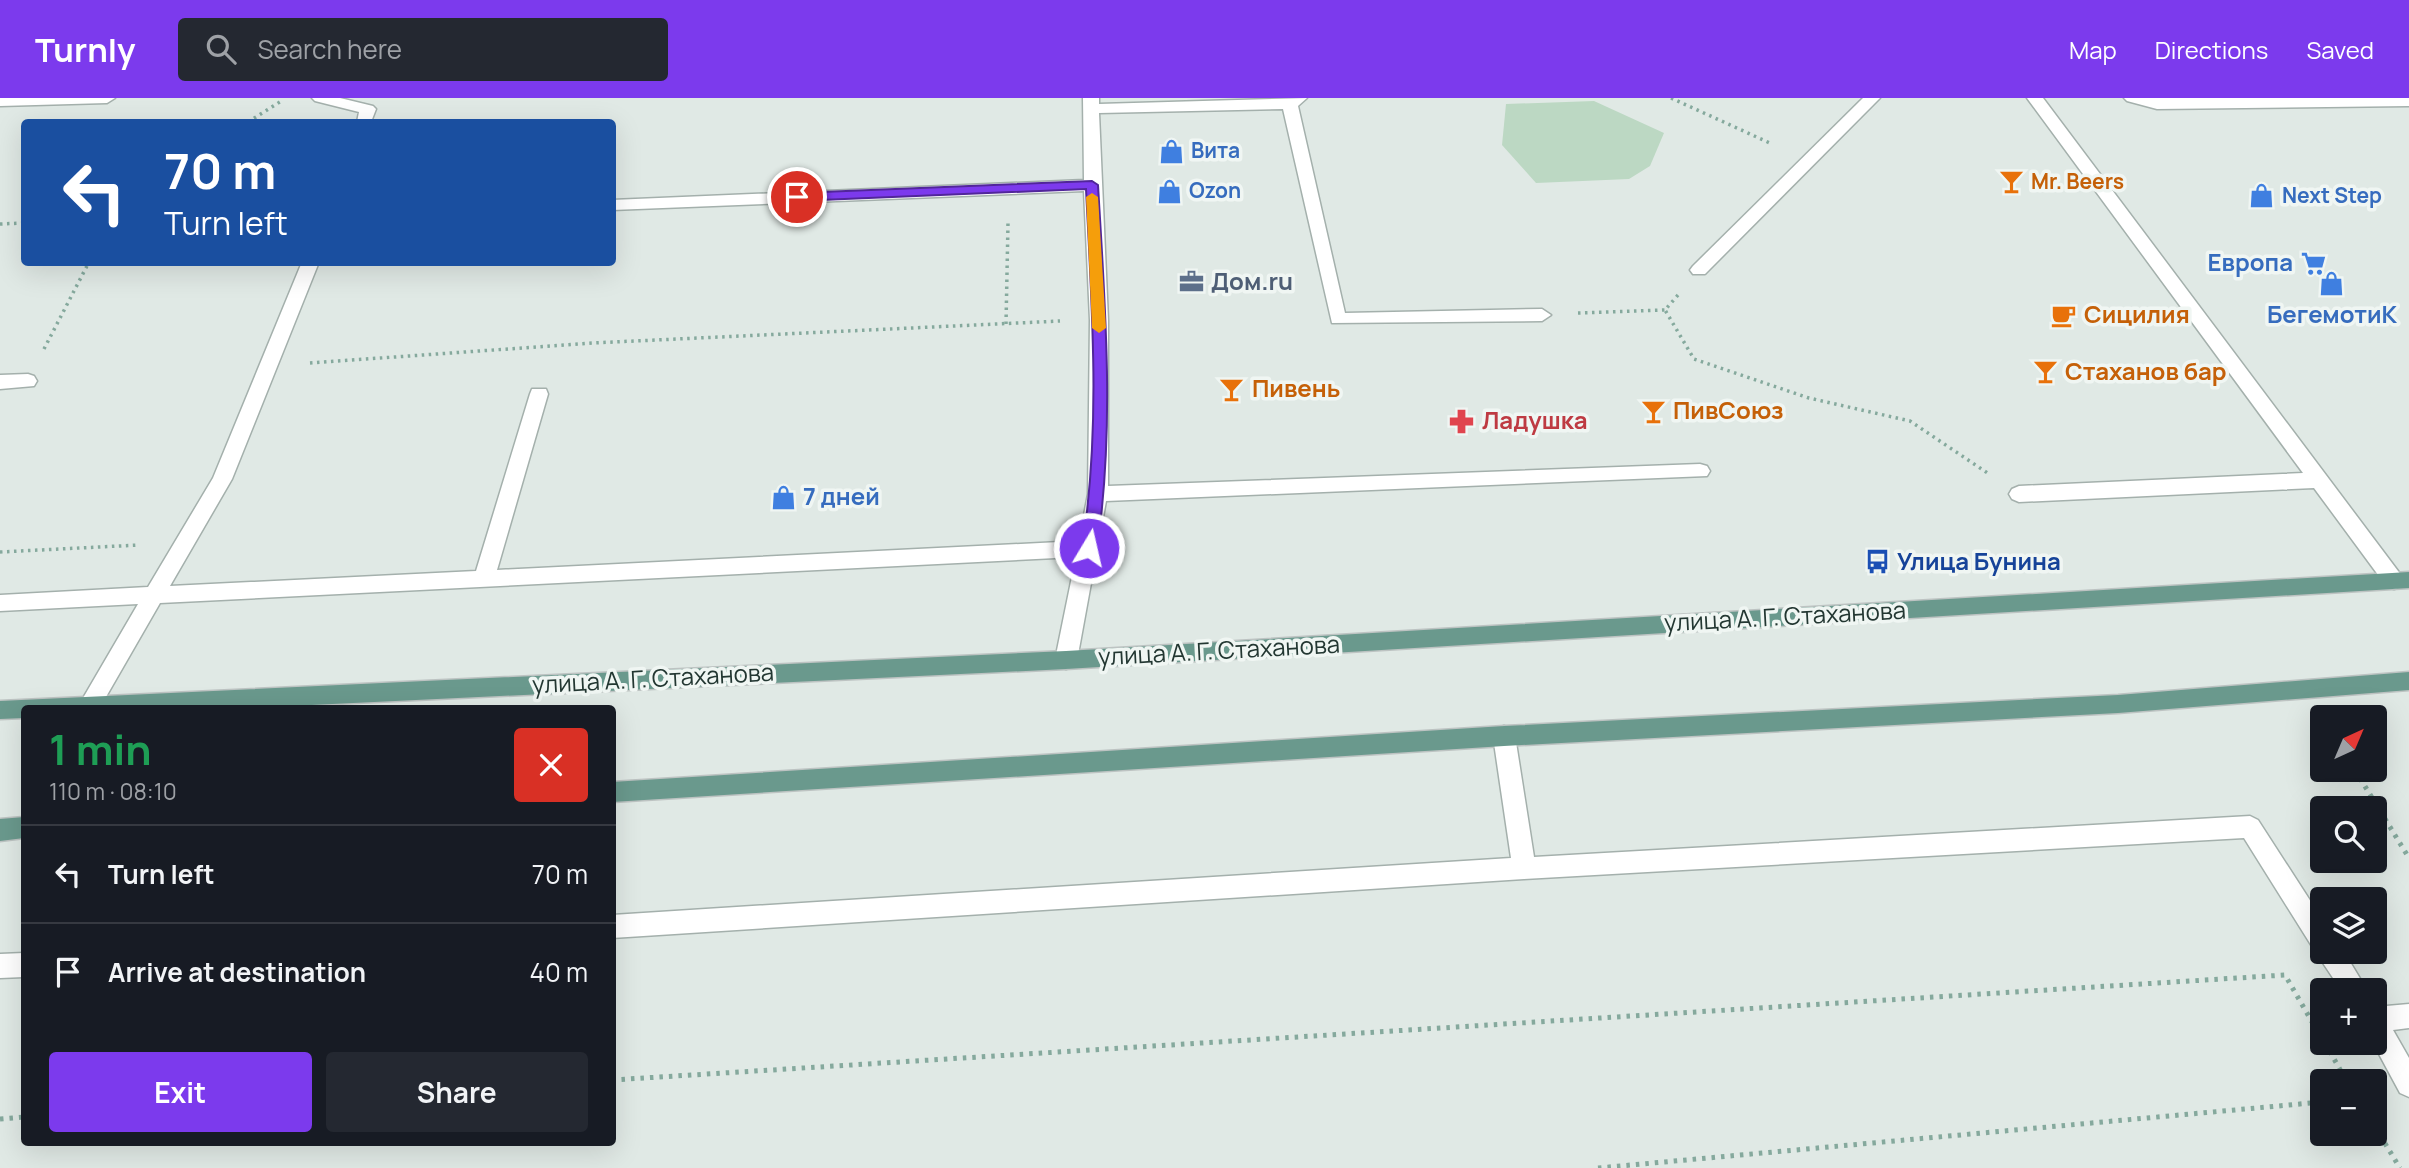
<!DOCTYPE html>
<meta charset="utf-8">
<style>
body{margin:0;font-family:Manrope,sans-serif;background:#242831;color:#f1f3f6;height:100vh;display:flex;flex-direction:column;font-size:26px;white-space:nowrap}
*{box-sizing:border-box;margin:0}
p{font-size:23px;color:#9ea1a6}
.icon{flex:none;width:38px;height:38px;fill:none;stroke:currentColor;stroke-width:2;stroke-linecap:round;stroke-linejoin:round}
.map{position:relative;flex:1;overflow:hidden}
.drawer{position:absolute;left:21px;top:607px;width:595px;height:441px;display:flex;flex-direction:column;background:#171b24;border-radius:7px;box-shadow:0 7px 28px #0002}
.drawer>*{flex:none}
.guide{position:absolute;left:21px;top:21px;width:595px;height:147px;border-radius:7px;box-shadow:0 7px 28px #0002;background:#1a4fa0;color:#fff;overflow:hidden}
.needle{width:46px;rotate:44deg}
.controls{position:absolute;left:2310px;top:607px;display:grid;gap:14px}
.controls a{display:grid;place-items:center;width:77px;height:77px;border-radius:7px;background:#171b24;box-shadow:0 7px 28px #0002;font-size:35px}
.pin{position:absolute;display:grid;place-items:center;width:60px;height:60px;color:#fff;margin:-30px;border:4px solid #fff;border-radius:50%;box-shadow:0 2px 7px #0007}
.me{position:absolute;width:77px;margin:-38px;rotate:9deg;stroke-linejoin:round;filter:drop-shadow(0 0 5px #0008)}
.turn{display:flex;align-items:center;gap:24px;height:147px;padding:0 28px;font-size:32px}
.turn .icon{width:91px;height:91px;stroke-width:2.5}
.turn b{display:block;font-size:49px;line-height:60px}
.round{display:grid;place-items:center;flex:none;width:74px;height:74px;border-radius:7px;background:#242831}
.overview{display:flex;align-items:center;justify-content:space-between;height:119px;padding:0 28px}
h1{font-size:42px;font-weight:700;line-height:52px;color:#1e9e55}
.primary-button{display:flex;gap:14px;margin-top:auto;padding:14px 28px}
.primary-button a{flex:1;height:80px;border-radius:7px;background:#7c3aed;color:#fff;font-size:28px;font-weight:700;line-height:80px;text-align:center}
.primary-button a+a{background:#242831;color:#f1f3f6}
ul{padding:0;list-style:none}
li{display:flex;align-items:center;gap:21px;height:98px;padding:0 28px;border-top:2px solid #363941}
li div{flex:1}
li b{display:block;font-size:26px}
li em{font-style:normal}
header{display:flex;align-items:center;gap:42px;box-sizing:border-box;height:98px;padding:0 35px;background:#7c3aed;color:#fff}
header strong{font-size:33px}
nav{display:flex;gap:38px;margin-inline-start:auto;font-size:24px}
.search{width:490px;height:63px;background:#242831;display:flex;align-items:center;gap:18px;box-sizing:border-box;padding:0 24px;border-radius:7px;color:#9ea1a6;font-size:26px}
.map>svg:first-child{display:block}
.green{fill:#bcd8c3}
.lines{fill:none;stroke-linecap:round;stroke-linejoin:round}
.minor-casing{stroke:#a4b0ac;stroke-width:3}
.major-casing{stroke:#bdc3c2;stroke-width:3}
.path-far1{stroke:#85a99d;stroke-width:3.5;stroke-dasharray:2.5 4.5;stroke-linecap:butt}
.path{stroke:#85a99d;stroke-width:5;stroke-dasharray:3.5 6;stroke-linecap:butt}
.minor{fill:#fff;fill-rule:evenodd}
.major{fill:#6a998d;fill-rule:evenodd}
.route{fill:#7c3aed;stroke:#51269a;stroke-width:2}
.slow{fill:#f59e0b}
.labels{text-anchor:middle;stroke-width:7;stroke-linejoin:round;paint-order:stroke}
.far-shop-label{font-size:21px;font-weight:bold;fill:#366cbe;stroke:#f0f6f3;text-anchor:start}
.far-food-label{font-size:21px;font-weight:bold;fill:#c56008;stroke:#f0f6f3;text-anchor:start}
.shop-label{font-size:24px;font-weight:bold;fill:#366cbe;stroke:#f0f6f3;text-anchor:end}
.service-label{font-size:24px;font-weight:bold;fill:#4e5e75;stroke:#f0f6f3;text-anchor:start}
.food-label{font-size:24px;font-weight:bold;fill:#c56008;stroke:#f0f6f3;text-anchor:start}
.health-label{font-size:24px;font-weight:bold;fill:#be3a42;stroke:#f0f6f3;text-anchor:start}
.transit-label{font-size:24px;font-weight:bold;fill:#164399;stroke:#f0f6f3;text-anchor:start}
.street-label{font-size:24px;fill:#233732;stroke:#f0f6f3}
</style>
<header>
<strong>Turnly</strong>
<div class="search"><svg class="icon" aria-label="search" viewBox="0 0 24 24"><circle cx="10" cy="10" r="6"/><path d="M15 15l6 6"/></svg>Search here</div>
<nav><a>Map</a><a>Directions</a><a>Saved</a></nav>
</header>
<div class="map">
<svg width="2409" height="1070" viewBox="0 0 2409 1070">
<rect width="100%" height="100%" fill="#e0e9e5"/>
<polygon class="green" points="1594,3 1664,35 1650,68 1629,81 1536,85 1502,47 1506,6"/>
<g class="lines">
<defs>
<g id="minor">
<polygon points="0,0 115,0 107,5 0,8"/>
<polygon points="312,0 340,0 373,8 376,11 371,24 357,24 359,14 315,3"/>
<polygon points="1083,0 1099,0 1099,6 1307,0 1298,8 1345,215 1542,211 1551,217 1542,223 1332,225 1283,11 1099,15 1108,222 1108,388 1700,366 1707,368 1710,373 1707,378 1106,403 1077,562 1074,568 1066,571 1058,568 1055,562 1076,459 160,505 99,611 81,611 79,607 138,506 0,513 0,497 148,489 213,380 302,164 319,164 232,381 170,488 476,473 530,296 532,291 546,291 548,296 497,472 1079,443 1088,396 1090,222 1084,93 612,112 612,102 1084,82"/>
<polygon points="1863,0 1880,0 1705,176 1693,176 1690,172 1693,168"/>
<polygon points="2027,0 2043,0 2401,477 2404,483 2401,489 2394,491 2387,489 2314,390 2019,404 2012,401 2009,396 2012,391 2019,388 2303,375"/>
<polygon points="2124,0 2409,0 2409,8 2157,11 2127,3"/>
<polygon points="28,276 34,278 37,283 34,288 0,291 0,277"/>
<polygon points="1504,628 1512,631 1515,638 1534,759 2250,718 2258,722 2322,821 2322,854 2344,854 2367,892 2341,892 2321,862 2319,852 2313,850 2244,740 1524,781 612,840 612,817 1511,760 1493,638 1496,631"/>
<polygon points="24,855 24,879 0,880 0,856"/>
<polygon points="2409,906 2409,930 2393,932 2409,960 2409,999 2400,995 2373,945 2375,909"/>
</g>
<g id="major">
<polygon points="2409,474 2409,490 1066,571 230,611 24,611 24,620 0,621 0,603 1066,553"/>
<polygon points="2409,574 2409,592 2118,615 1504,648 612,704 612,684 1504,628 2118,597"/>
<polygon points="24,719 24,740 0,743 0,721"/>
</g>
</defs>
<use href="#minor" class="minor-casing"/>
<use href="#major" class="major-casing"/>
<g class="path-far1">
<polyline points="1671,0 1772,46"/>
<polyline points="248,24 283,2"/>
<polyline points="0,126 24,125"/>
<polyline points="1678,197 1665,212 1694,261 1809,300 1910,323 1989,376"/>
<polyline points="1578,215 1665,212"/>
<polyline points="1006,226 1008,125"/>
<polyline points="44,251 89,164"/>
<polyline points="310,265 592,245 1060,223"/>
<polyline points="0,454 139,447"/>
</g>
<g class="path">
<polyline points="2355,672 2409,760"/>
<polyline points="2325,945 2347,984"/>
<polyline points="612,982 2285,877 2322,941"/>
<polyline points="0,1021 24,1019"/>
<polyline points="2375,1029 2400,1070"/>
<polyline points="1598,1070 2322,1004"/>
</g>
<use href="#minor" class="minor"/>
<use href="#major" class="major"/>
</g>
<path class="route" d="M1092,83l6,4c7,120 17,243 -1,363l-8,6 -7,-6c19,-118 10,-240 4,-359l-289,12 -6,-4 6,-4z"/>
<polygon class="slow" points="1092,95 1098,99 1106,230 1099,235 1092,230 1086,99"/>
<defs>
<symbol id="shop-bare" viewBox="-9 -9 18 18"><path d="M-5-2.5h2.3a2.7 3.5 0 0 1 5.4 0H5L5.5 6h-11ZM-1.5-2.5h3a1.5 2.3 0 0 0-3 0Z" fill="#3f7fe0" stroke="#f0f6f3" stroke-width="2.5" paint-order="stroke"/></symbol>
<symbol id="bar-bare" viewBox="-9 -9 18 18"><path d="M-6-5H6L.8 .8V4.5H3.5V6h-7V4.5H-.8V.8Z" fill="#e8710a" stroke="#f0f6f3" stroke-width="2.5" paint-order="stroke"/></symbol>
<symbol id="supermarket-bare" viewBox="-9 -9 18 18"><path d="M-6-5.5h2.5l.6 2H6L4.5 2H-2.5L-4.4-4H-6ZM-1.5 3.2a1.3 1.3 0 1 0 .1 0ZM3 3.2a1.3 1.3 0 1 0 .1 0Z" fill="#3f7fe0" stroke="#f0f6f3" stroke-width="2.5" paint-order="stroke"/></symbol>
<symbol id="office-bare" viewBox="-9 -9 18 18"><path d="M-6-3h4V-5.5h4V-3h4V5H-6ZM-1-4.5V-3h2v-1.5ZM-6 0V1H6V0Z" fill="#5c6f8a" stroke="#f0f6f3" stroke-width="2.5" paint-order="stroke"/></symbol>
<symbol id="cafe-bare" viewBox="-9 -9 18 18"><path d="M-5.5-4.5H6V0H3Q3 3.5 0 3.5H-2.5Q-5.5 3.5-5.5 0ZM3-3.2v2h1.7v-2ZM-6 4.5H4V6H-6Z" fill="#e8710a" stroke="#f0f6f3" stroke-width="2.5" paint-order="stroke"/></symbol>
<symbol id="pharmacy-bare" viewBox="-9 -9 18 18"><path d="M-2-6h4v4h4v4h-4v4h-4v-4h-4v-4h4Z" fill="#e0444e" stroke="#f0f6f3" stroke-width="2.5" paint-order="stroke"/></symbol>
<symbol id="bus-bare" viewBox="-9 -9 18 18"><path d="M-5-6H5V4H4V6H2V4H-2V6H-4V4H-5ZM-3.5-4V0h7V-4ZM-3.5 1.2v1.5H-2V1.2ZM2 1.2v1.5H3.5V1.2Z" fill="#1a4fb4" stroke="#f0f6f3" stroke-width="2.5" paint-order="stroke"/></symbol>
</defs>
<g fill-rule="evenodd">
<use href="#shop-bare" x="1154" y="36" width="35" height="35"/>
<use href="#bar-bare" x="1994" y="66" width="35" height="35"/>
<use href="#shop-bare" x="1152" y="76" width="35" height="35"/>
<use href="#shop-bare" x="2244" y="80" width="35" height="35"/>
<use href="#supermarket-bare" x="2296" y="148" width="35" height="35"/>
<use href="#office-bare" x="1174" y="166" width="35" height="35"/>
<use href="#shop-bare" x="2314" y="168" width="35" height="35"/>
<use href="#cafe-bare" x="2046" y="200" width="35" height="35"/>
<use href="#bar-bare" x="2028" y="256" width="35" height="35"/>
<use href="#bar-bare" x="1214" y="274" width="35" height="35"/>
<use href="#bar-bare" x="1636" y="296" width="35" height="35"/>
<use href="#pharmacy-bare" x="1444" y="306" width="35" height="35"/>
<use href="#shop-bare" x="766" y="382" width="35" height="35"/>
<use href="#bus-bare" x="1860" y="446" width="35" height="35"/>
</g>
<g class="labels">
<g class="far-shop-label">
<text x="1191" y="60">Вита</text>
<text x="1189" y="100">Ozon</text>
<text x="2282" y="105">Next Step</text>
</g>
<g class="far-food-label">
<text x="2031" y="91">Mr. Beers</text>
</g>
<g class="shop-label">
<text x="2293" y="173">Европа</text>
<text x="2332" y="225" text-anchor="middle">БегемотиК</text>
<text x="803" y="407" text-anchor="start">7 дней</text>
</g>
<g class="service-label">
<text x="1211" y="192">Дом.ru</text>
</g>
<g class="food-label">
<text x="2084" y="225">Сицилия</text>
<text x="2065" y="282">Стаханов бар</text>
<text x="1252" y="299">Пивень</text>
<text x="1673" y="321">ПивСоюз</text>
</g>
<g class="health-label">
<text x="1482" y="331">Ладушка</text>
</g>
<g class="transit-label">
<text x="1897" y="472">Улица Бунина</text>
</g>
<g class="street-label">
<text transform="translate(1785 519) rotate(-3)" y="8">улица А. Г. Стаханова</text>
<text transform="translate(1219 553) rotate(-3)" y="8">улица А. Г. Стаханова</text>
<text transform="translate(653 581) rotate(-3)" y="8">улица А. Г. Стаханова</text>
</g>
</g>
</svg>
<div class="controls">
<a><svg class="needle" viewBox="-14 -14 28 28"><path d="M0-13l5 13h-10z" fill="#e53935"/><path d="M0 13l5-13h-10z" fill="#9ea1a6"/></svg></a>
<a><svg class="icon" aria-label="search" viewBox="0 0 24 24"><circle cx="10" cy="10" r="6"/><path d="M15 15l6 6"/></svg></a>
<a><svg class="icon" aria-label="layers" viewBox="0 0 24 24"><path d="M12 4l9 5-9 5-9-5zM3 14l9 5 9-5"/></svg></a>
<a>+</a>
<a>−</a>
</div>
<div class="pin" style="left:797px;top:99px;background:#d93025"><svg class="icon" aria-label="arrive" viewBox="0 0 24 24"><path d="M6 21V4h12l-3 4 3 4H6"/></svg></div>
<svg class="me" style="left:1089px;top:450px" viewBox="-20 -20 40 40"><circle r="17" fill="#7c3aed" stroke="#fff" stroke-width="3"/><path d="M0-11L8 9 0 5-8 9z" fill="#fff"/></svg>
<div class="guide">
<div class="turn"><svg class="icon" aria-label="left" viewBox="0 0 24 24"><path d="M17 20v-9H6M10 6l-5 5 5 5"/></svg><div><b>70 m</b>Turn left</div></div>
</div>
<section class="drawer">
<div class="overview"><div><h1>1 min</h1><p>110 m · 08:10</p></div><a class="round" style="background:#d93025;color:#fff"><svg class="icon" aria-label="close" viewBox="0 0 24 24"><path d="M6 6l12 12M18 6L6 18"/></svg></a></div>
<ul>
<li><svg class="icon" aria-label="left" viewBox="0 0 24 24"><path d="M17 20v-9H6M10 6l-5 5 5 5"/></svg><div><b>Turn left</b></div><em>70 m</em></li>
<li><svg class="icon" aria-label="arrive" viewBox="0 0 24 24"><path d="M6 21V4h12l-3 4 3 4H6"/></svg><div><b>Arrive at destination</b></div><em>40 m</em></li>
</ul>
<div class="primary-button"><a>Exit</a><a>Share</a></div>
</section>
</div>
